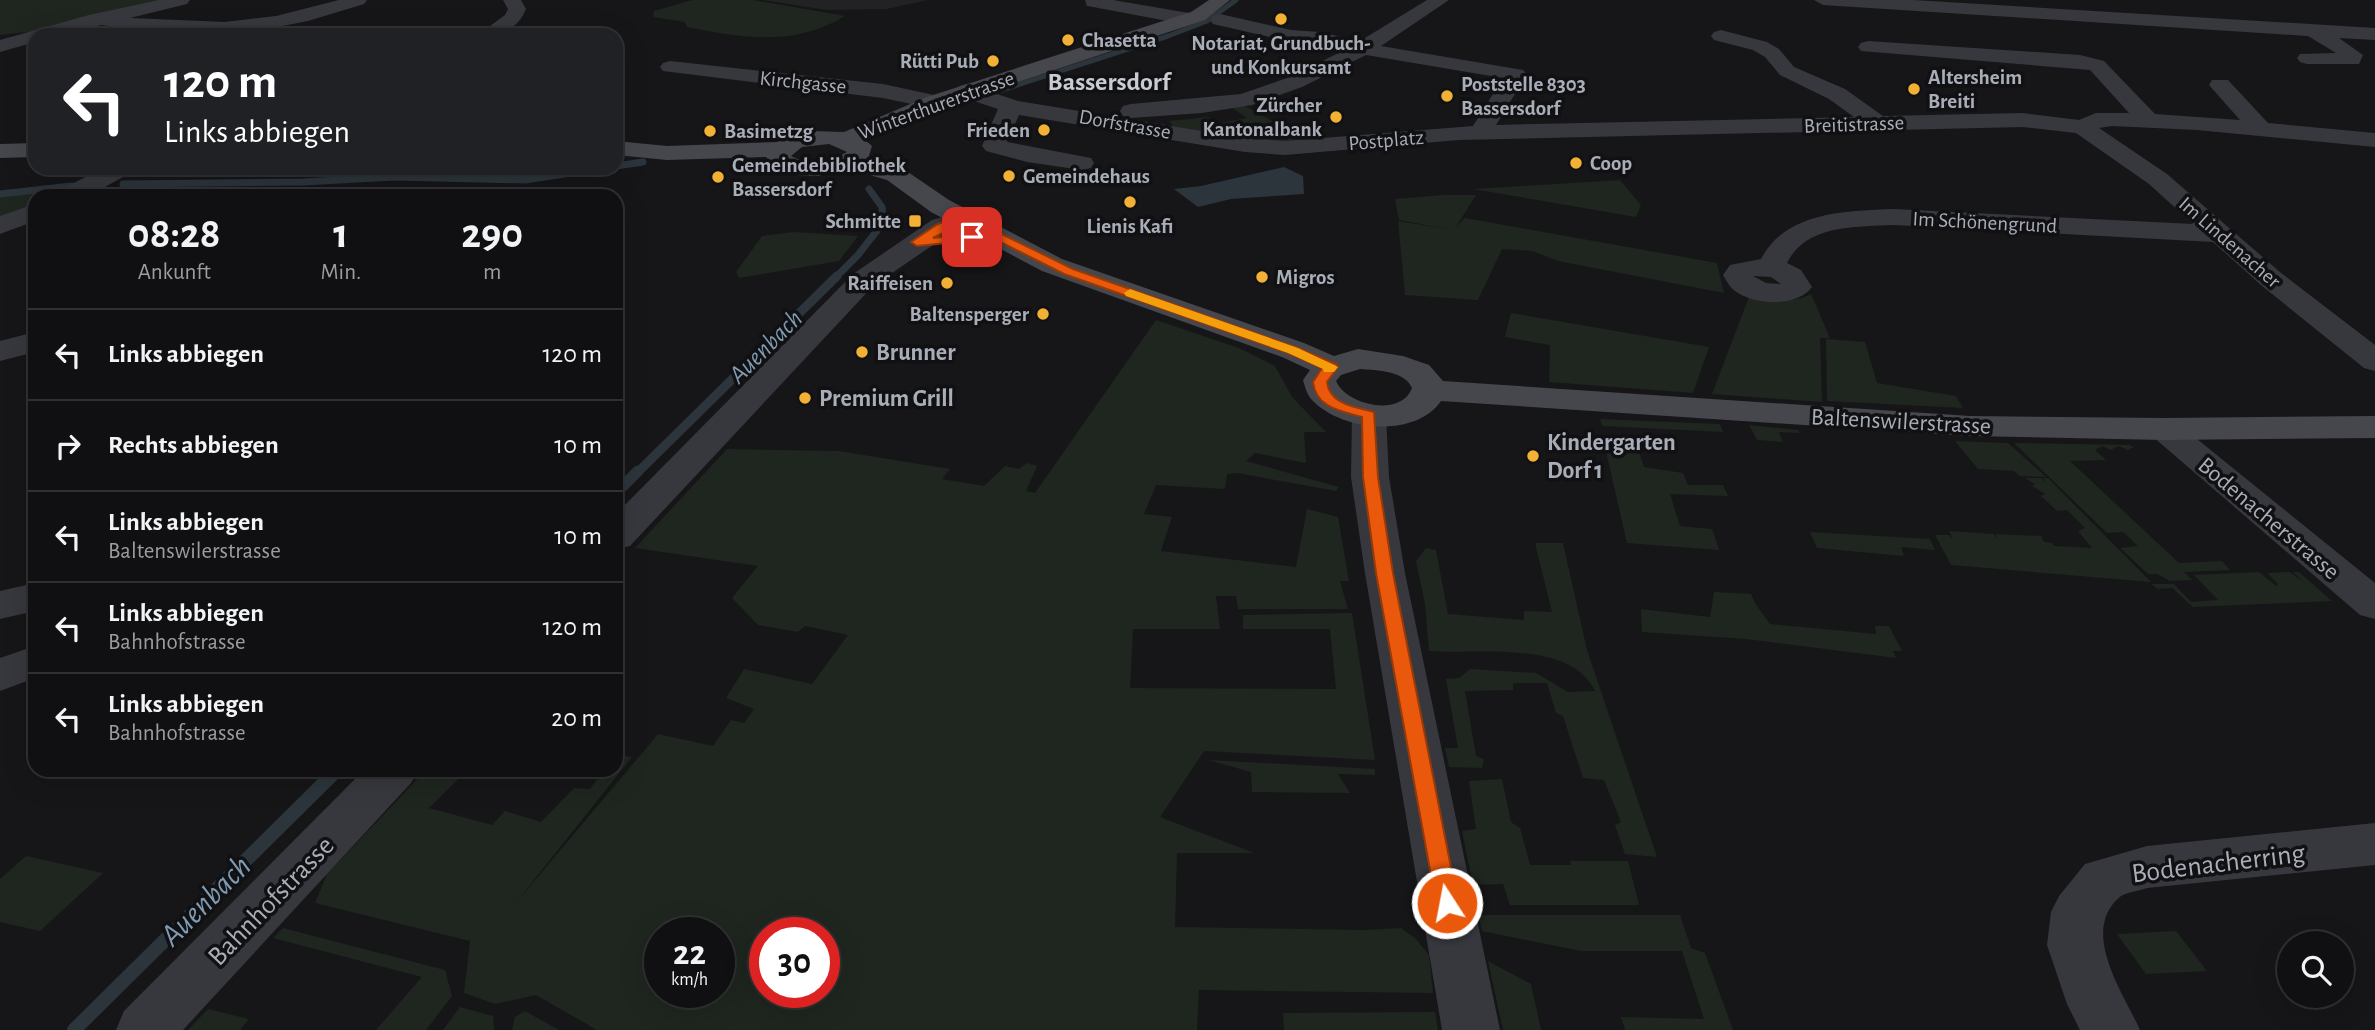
<!DOCTYPE html>
<html lang="de">
<meta charset="utf-8">
<style>
body{margin:0;font-family:"Alegreya Sans",sans-serif;background:#1e1e20;color:#f1f3f6;height:100vh;display:flex;flex-direction:column;font-size:26px;white-space:nowrap}
*{box-sizing:border-box;margin:0}
p{font-size:23px;color:#9c9d9f}
.icon{flex:none;width:38px;height:38px;fill:none;stroke:currentColor;stroke-width:2;stroke-linecap:round;stroke-linejoin:round}
.map{position:relative;flex:1;overflow:hidden}
.drawer{position:absolute;left:28px;top:189px;width:595px;height:588px;display:flex;flex-direction:column;background:#101012;border-radius:21px;box-shadow:0 7px 28px #0002,0 0 0 2px #303032}
.drawer>*{flex:none}
.hud{position:absolute;left:28px;top:28px;width:595px;height:147px;border-radius:21px;box-shadow:0 7px 28px #0002,0 0 0 2px #303032;background:#202124;color:#fff;overflow:hidden}
.buttons{position:absolute;left:2277px;top:931px;display:grid;gap:14px}
.buttons a{display:grid;place-items:center;width:77px;height:77px;border-radius:50%;background:#101012;box-shadow:0 7px 28px #0002,0 0 0 2px #303032;font-size:35px}
.speed{position:absolute;left:644px;top:917px;display:flex;gap:14px;font-size:35px;font-weight:700;text-align:center}
.speed>*{display:grid;place-content:center;width:91px;height:91px;border-radius:50%;background:#101012;box-shadow:0 7px 28px #0002,0 0 0 2px #303032;line-height:1}
.speed small{font-size:18px;font-weight:400}
.speed .limit{border:10px solid #d22;background:#fff;color:#111}
.pin{position:absolute;display:grid;place-items:center;width:60px;height:60px;color:#fff;margin:-30px;border-radius:14px;box-shadow:0 4px 10px #0006}
.me{position:absolute;width:77px;margin:-38px;rotate:349deg;stroke-linejoin:round;filter:drop-shadow(0 0 5px #0008)}
.turn{display:flex;align-items:center;gap:24px;height:147px;padding:0 21px;font-size:32px}
.turn .icon{width:91px;height:91px;stroke-width:2.5}
.turn b{display:block;font-size:49px;line-height:60px}
.eta{display:flex;justify-content:space-evenly;align-items:center;height:119px;text-align:center}
.eta b{font-size:42px;font-weight:600;line-height:49px}
ul{padding:0;list-style:none}
li{display:flex;align-items:center;gap:21px;height:91px;padding:0 21px;border-top:2px solid #303032}
li div{flex:1}
li b{display:block;font-size:26px}
li em{font-style:normal}
.map>svg:first-child{display:block}
.built{fill:#222225}
.green{fill:#1e261f;fill-rule:evenodd}
.water{fill:#2c353c}
.lines{fill:none;stroke-linecap:round;stroke-linejoin:round}
.stream-far4{stroke:#2c353c;stroke-width:5}
.stream-far3{stroke:#2c353c;stroke-width:7}
.stream-far2{stroke:#2c353c;stroke-width:9}
.stream-far1{stroke:#2c353c;stroke-width:11}
.stream{stroke:#2c353c;stroke-width:14}
.street{fill:#37383d;fill-rule:evenodd}
.secondary{fill:#45474d;fill-rule:evenodd}
.route{fill:#ea580c;stroke:#983908;stroke-width:2}
.slow{fill:#f59e0b}
.poi-dot{fill:#f2b134;stroke:#111113;stroke-width:2.5}
.labels{text-anchor:middle;stroke-width:7;stroke-linejoin:round;paint-order:stroke}
.far-poi-label{font-size:21px;font-weight:bold;fill:#a8adb8;stroke:#111113;text-anchor:start}
.far-street-label{font-size:21px;fill:#a8adb8;stroke:#111113}
.poi-label{font-size:24px;font-weight:bold;fill:#a8adb8;stroke:#111113;text-anchor:start}
.street-label{font-size:24px;fill:#a8adb8;stroke:#111113}
.far-district-label{font-size:26px;font-weight:bold;fill:#c9ccd4;stroke:#111113}
.water-label{font-size:26px;font-style:italic;fill:#7f9bb3;stroke:#111113}
.near-street-label{font-size:28px;fill:#a8adb8;stroke:#111113}
.near-water-label{font-size:32px;font-style:italic;fill:#7f9bb3;stroke:#111113}
</style>
<div class="map">
<svg width="2375" height="1030" viewBox="0 0 2375 1030">
<rect width="100%" height="100%" fill="#161618"/>
<polygon class="built" points="763,0 928,0 887,9 826,10"/>
<g class="green">
<polygon points="0,0 181,0 64,28 0,35"/>
<path d="M692,0h61l92,16c-51,31 -102,22 -158,11l-2,-5 -32,-5 1,-6z"/>
<polygon points="1245,106 1301,137 1302,141 1253,141 1175,128 1169,121 1208,117 1219,123 1247,118 1231,107"/>
<polygon points="1620,180 1641,205 1636,217 1473,189"/>
<polygon points="71,188 54,196 35,196 35,205 0,218 0,195"/>
<polygon points="1443,195 1476,195 1456,227 1465,218 1717,263 1724,293 1558,261 1533,251 1502,249 1478,300 1405,295 1398,221 1453,230 1399,220 1395,199"/>
<polygon points="794,232 858,236 839,261 739,278 736,272 762,236"/>
<path d="M1811,294l19,44h-10l2,64 -110,-8 37,-97c22,3 42,7 62,-3z"/>
<polygon points="1511,313 1709,347 1693,393 1549,382 1550,345 1505,337"/>
<path d="M1156,320l83,28 36,18 17,31 34,35h-22l2,31 -51,-10 -9,8 93,26 -3,4 -98,-18 -11,1 -2,15 -69,-4 -12,29 28,3 -11,34 135,16 11,-58 31,8 11,64h-9l8,28h-110l-2,-13h-20l4,33h-87l-3,59 206,1 -6,-60h-87v-14l109,-2 23,147 -171,-9 -44,66 94,36h-77l-2,74 190,3 36,-2 14,10 14,17 4,38 -234,-3 -2,40h-600l-61,-35 -41,9 -31,-11 6,-52 -155,-38 12,-29 99,-104h41l-38,38 63,17 13,-14 36,11 33,-34 16,1 14,-19h12v-16l16,3 -117,147 143,-170 55,12 18,-26 13,3 10,-14 -28,-11 18,-29 68,15 36,-49 -43,-9 -7,6 -40,-7 -26,-27 26,-32 -123,-18 92,-99 112,2 111,18 -8,10 42,7 21,-20 14,3 8,-6 10,3 -11,25 9,2zM660,933h59v59h-59zM765,933h59v59h-59z"/>
<polygon points="1826,339 1865,342 1877,383 1956,396 1963,408 1827,401"/>
<polygon points="1600,419 1720,424 1723,432 1602,426"/>
<polygon points="1749,425 1798,430 1800,433 1779,432 1783,442 1757,440"/>
<polygon points="1955,441 2008,443 2046,477 2020,476 2014,471 1978,469"/>
<polygon points="1604,443 1637,446 1644,467 1683,473 1688,485 1723,485 1728,496 1670,494 1680,526 1712,529 1719,550 1627,543"/>
<polygon points="2014,443 2129,445 2134,447 2128,450 2118,446 2111,450 2102,446 2095,450 2106,460 2070,461 2179,563 2222,561 2230,570 2184,572 2192,580 2170,581 2157,574 2148,574 2120,548 2138,546 2123,532 2107,533"/>
<polygon points="2025,478 2041,478 2046,483 2043,478 2048,478 2151,582 1951,565 1935,535 1949,535 1953,540 1949,531 1993,534 1998,539 1995,534 2041,536 2044,542 2052,543 2054,546 2092,548 2078,531 2085,528 2067,510 2057,511 2041,496 2045,494 2032,486 2035,484"/>
<polygon points="1810,532 1930,539 1935,550 1901,547 1904,556 1817,548"/>
<path d="M1535,543h28l24,107 70,207 -32,-3 -10,-29 6,-3 -17,-42 -21,-2 -20,-62 -7,-3 -9,-30h-34v7l-48,1 11,65 8,3 -2,9 -33,-1 -4,-19h13l-12,-69 13,-1 11,-9 66,4 32,19 27,-1c-24,-52 -118,-36 -166,-40l-4,-47 -9,-43 10,-13 10,2 12,64 76,6v-9l28,1z"/>
<polygon points="2259,572 2276,586 2278,584 2267,573 2290,572 2306,584 2293,572 2299,572 2332,601 2193,607 2172,588 2158,589 2151,584 2174,584 2191,602 2218,600 2194,575"/>
<path d="M1714,592l37,2c4,12 12,19 19,30l106,10 -1,-8h14l13,25h-9l3,7 -150,-19 -104,-7 -1,-23 69,8z"/>
<polygon points="1208,760 1375,769 1375,775 1338,774 1350,793 1252,792 1251,772"/>
<polygon points="1502,779 1511,822 1520,828 1530,865 1571,865 1570,861 1628,861 1639,905 1510,905 1503,884 1473,885 1462,831 1476,829 1469,781"/>
<polygon points="26,856 103,873 40,931 0,922 0,879"/>
<polygon points="1478,915 1680,915 1691,948 1705,953 1733,1030 1625,1030 1621,1017 1704,1019 1682,951 1581,951 1482,931"/>
<polygon points="283,928 445,970 452,996 426,1030 376,1030 422,977 273,938"/>
<polygon points="2176,931 2207,971 2146,974 2117,934"/>
<polygon points="1488,961 1531,984 1541,1030 1503,1030"/>
<polygon points="460,1007 493,1016 494,1030 443,1030"/>
<polygon points="208,1009 249,1019 240,1030 188,1030"/>
<polygon points="525,1011 559,1030 512,1030 515,1017"/>
<polygon points="1435,1012 1438,1030 1284,1030 1283,1013"/>
</g>
<polygon class="water" points="1284,167 1303,176 1304,194 1231,199 1198,207 1174,189 1201,186"/>
<g class="lines">
<polyline class="stream-far4" points="1002,90 1168,36 1207,21 1236,0"/>
<g class="stream-far3">
<polyline points="616,166 643,162"/>
<polyline points="123,184 303,182 394,177 525,180 603,168"/>
<polyline points="0,194 72,186"/>
<polyline points="835,278 858,255 883,223 882,207 869,189"/>
</g>
<polyline class="stream-far2" points="637,473 837,276"/>
<polyline class="stream-far1" points="616,493 638,471"/>
<polyline class="stream" points="74,1030 337,770"/>
<g class="street">
<polygon points="159,0 190,0 187,4 130,18 225,22 276,16 339,0 367,0 364,4 308,21 251,32 173,34 101,25 63,35 35,35 35,42 0,52 0,40 89,15"/>
<path d="M503,0h18l5,9c-9,22 -26,26 -48,26l27,-20 3,-6z"/>
<polygon points="1085,0 1113,0 1189,13 1198,19 1189,25 1093,7 1087,6"/>
<path d="M1427,0h22l-68,46 142,24 4,4 -31,51 358,-8 -25,-18 -49,-24 -15,-18 -12,-7 -39,-10 -3,-4 3,-4 7,-2 46,12 12,7 15,18 51,22 38,27 140,-3 56,7 17,-7h33l-39,-43 -229,-19 -3,-4 3,-4 7,-2 212,14 24,6 51,53 85,6 -31,-35 3,-5h16l40,43 107,10v14l-178,-17 -85,-4 -13,2 68,46 114,99 94,72v26l-11,-3 -103,-83 -48,-43 -319,-17c-37,2 -88,-1 -107,38l14,7 11,17c-14,20 -55,18 -74,6 -7,-4 -11,-11 -15,-18l7,-10 31,-6c25,-48 86,-48 133,-50l299,15 -44,-40 -73,-51 -53,-6 -564,13 -174,15 -40,-3 -226,-37 -12,27 84,16 3,5 -3,5 -9,2 -55,-8 -41,-11 -4,-5 16,-37 -39,-13 -3,-5 3,-5 8,-2 51,17 227,37 40,3 188,-15 30,-48 -137,-23 -64,32 -50,18 -50,8 -71,5 -8,-2 -3,-5 3,-5 8,-2 110,-10 46,-16 58,-28 -25,-6 -29,-2 -78,-18 -3,-4 3,-4 7,-2 71,16 29,2 40,9zM1753,276l18,1 10,7 -15,-1z"/>
<polygon points="1814,0 1913,0 2375,28 2375,40 2339,38 2363,55 2359,64 2307,64 2300,62 2297,58 2300,54 2336,53 2308,36 1823,5"/>
<polygon points="670,61 883,84 943,97 946,102 943,107 935,109 883,98 663,71 660,67 663,63"/>
<polygon points="102,168 133,168 130,173 89,196 57,196 61,190"/>
<polygon points="35,204 35,221 0,234 0,216"/>
<polygon points="964,211 973,213 977,219 973,225 952,232 873,286 630,546 616,549 616,514 853,274 932,220"/>
<polygon points="35,332 35,352 0,361 0,341"/>
<polygon points="1369,405 1381,408 1386,415 1389,477 1405,573 1500,1030 1442,1030 1365,573 1351,477 1352,415 1357,408"/>
<polygon points="2164,418 2176,422 2375,583 2375,619 2360,615 2152,436 2146,429 2152,422"/>
<polygon points="35,583 35,611 0,619 0,591"/>
<polygon points="35,646 35,678 0,691 0,658"/>
<polygon points="364,770 418,770 411,783 183,1030 116,1030 124,1011"/>
<path d="M2375,823v42l-228,23c-7,3 -20,4 -26,8 -43,34 3,98 19,134h-60l-13,-26 -20,-59 4,-33 8,-16 26,-32 62,-18z"/>
</g>
<g class="secondary">
<path d="M1209,0h21l-25,20 -262,87 -78,33 7,6 -4,13 37,11 44,30 113,59 242,84 30,13 24,-7 45,7 26,9 14,16 527,35 194,2 211,-2v22l-211,2 -194,-4 -529,-35c-26,38 -100,30 -129,-1 -5,-5 -7,-13 -9,-20l7,-10 -28,-13 -240,-86 -111,-59 -44,-32 -38,-11 -31,7 -22,-1 -19,-6 -11,-12 -99,3 -51,-5v-14l51,5 110,-4 34,-11 33,1 83,-35 264,-85zM829,144l18,8c-16,9 -39,14 -56,4l11,-9zM1360,369c17,1 45,2 52,19 -11,30 -66,17 -76,-7l5,-6z"/>
<polygon points="35,143 35,157 0,158 0,144"/>
</g>
</g>
<path class="route" d="M960,217h7l106,52 225,79 38,16 2,3 -11,15c3,23 29,25 47,30l4,65 15,96 65,330 -3,7 -8,3 -8,-3 -3,-7 -60,-330 -13,-96 -1,-60c-21,-6 -46,-9 -49,-35l9,-14 -34,-15 -224,-79 -101,-51 -30,15 39,-4 4,1v5l-59,6 -6,-4 27,-18z"/>
<polygon class="slow" points="1130,289 1298,348 1338,367 1334,372 1324,372 1323,369 1288,353 1126,296 1124,293"/>
<g class="poi-dot">
<circle cx="1281" cy="19" r="7"/>
<circle cx="1068" cy="40" r="7"/>
<circle cx="993" cy="61" r="7"/>
<circle cx="1914" cy="89" r="7"/>
<circle cx="1447" cy="96" r="7"/>
<circle cx="1336" cy="117" r="7"/>
<circle cx="1044" cy="130" r="7"/>
<circle cx="710" cy="131" r="7"/>
<circle cx="1576" cy="163" r="7"/>
<circle cx="1009" cy="176" r="7"/>
<circle cx="718" cy="177" r="7"/>
<circle cx="1130" cy="202" r="7"/>
<rect x="908" y="214" width="14" height="14" rx="3.5"/>
<circle cx="1262" cy="277" r="7"/>
<circle cx="947" cy="283" r="7"/>
<circle cx="1043" cy="314" r="7"/>
<circle cx="862" cy="352" r="7"/>
<circle cx="805" cy="398" r="7"/>
<circle cx="1533" cy="456" r="7"/>
</g>
<g class="labels">
<g class="far-poi-label">
<text x="1082" y="47">Chasetta</text>
<text x="1281" y="50" text-anchor="middle">Notariat, Grundbuch-<tspan x="1281" dy="24">und Konkursamt</tspan></text>
<text x="979" y="68" text-anchor="end">Rütti Pub</text>
<text x="1928" y="84">Altersheim<tspan x="1928" dy="24">Breiti</tspan></text>
<text x="1461" y="91">Poststelle 8303<tspan x="1461" dy="24">Bassersdorf</tspan></text>
<text x="1322" y="112" text-anchor="end">Zürcher<tspan x="1322" dy="24">Kantonalbank</tspan></text>
<text x="1030" y="137" text-anchor="end">Frieden</text>
<text x="724" y="138">Basimetzg</text>
<text x="1590" y="170">Coop</text>
<text x="732" y="172">Gemeindebibliothek<tspan x="732" dy="24">Bassersdorf</tspan></text>
<text x="1023" y="183">Gemeindehaus</text>
<text x="901" y="228" text-anchor="end">Schmitte</text>
<text x="1130" y="233" text-anchor="middle">Lienis Kafi</text>
<text x="1276" y="284">Migros</text>
<text x="933" y="290" text-anchor="end">Raiffeisen</text>
<text x="1029" y="321" text-anchor="end">Baltensperger</text>
</g>
<g class="far-street-label">
<text transform="translate(803 82) rotate(6)" y="7">Kirchgasse</text>
<text transform="translate(936 105) rotate(-20)" y="7">Winterthurerstrasse</text>
<text transform="translate(1125 124) rotate(10)" y="7">Dorfstrasse</text>
<text transform="translate(1854 124) rotate(-2)" y="7">Breitistrasse</text>
<text transform="translate(1386 140) rotate(-5)" y="7">Postplatz</text>
<text transform="translate(1985 222) rotate(3)" y="7">Im Schönengrund</text>
<text transform="translate(2230 242) rotate(41)" y="7">Im Lindenacher</text>
</g>
<g class="poi-label">
<text x="876" y="360">Brunner</text>
<text x="819" y="406">Premium Grill</text>
<text x="1547" y="450">Kindergarten<tspan x="1547" dy="28">Dorf 1</tspan></text>
</g>
<g class="street-label">
<text transform="translate(1901 421) rotate(3)" y="8">Baltenswilerstrasse</text>
<text transform="translate(2269 518) rotate(40)" y="8">Bodenacherstrasse</text>
</g>
<g class="far-district-label">
<text x="1109" y="90">Bassersdorf</text>
</g>
<g class="water-label">
<text transform="translate(765 346) rotate(-45)" y="9">Auenbach</text>
</g>
<g class="near-street-label">
<text transform="translate(2218 862) rotate(-7)" y="10">Bodenacherring</text>
<text transform="translate(270 900) rotate(-46)" y="10">Bahnhofstrasse</text>
</g>
<g class="near-water-label">
<text transform="translate(205 900) rotate(-45)" y="11">Auenbach</text>
</g>
</g>
</svg>
<div class="buttons">
<a><svg class="icon" aria-label="search" viewBox="0 0 24 24"><circle cx="10" cy="10" r="6"/><path d="M15 15l6 6"/></svg></a>
</div>
<div class="speed"><div>22<small>km/h</small></div><div class="limit">30</div></div>
<div class="pin" style="left:972px;top:237px;background:#d93025"><svg class="icon" aria-label="arrive" viewBox="0 0 24 24"><path d="M6 21V4h12l-3 4 3 4H6"/></svg></div>
<svg class="me" style="left:1447px;top:903px" viewBox="-20 -20 40 40"><circle r="17" fill="#ea580c" stroke="#fff" stroke-width="3"/><path d="M0-11L8 9 0 5-8 9z" fill="#fff"/></svg>
<div class="hud">
<div class="turn"><svg class="icon" aria-label="left" viewBox="0 0 24 24"><path d="M17 20v-9H6M10 6l-5 5 5 5"/></svg><div><b>120 m</b>Links abbiegen</div></div>
</div>
<section class="drawer">
<div class="eta">
<div><b>08:28</b><p>Ankunft</p></div>
<div><b>1</b><p>Min.</p></div>
<div><b>290</b><p>m</p></div>
</div>
<ul>
<li><svg class="icon" aria-label="left" viewBox="0 0 24 24"><path d="M17 20v-9H6M10 6l-5 5 5 5"/></svg><div><b>Links abbiegen</b></div><em>120 m</em></li>
<li><svg class="icon" aria-label="right" viewBox="0 0 24 24"><path d="M7 20v-9h11M14 6l5 5-5 5"/></svg><div><b>Rechts abbiegen</b></div><em>10 m</em></li>
<li><svg class="icon" aria-label="left" viewBox="0 0 24 24"><path d="M17 20v-9H6M10 6l-5 5 5 5"/></svg><div><b>Links abbiegen</b><p>Baltenswilerstrasse</p></div><em>10 m</em></li>
<li><svg class="icon" aria-label="left" viewBox="0 0 24 24"><path d="M17 20v-9H6M10 6l-5 5 5 5"/></svg><div><b>Links abbiegen</b><p>Bahnhofstrasse</p></div><em>120 m</em></li>
<li><svg class="icon" aria-label="left" viewBox="0 0 24 24"><path d="M17 20v-9H6M10 6l-5 5 5 5"/></svg><div><b>Links abbiegen</b><p>Bahnhofstrasse</p></div><em>20 m</em></li>
</ul>
</section>
</div>
